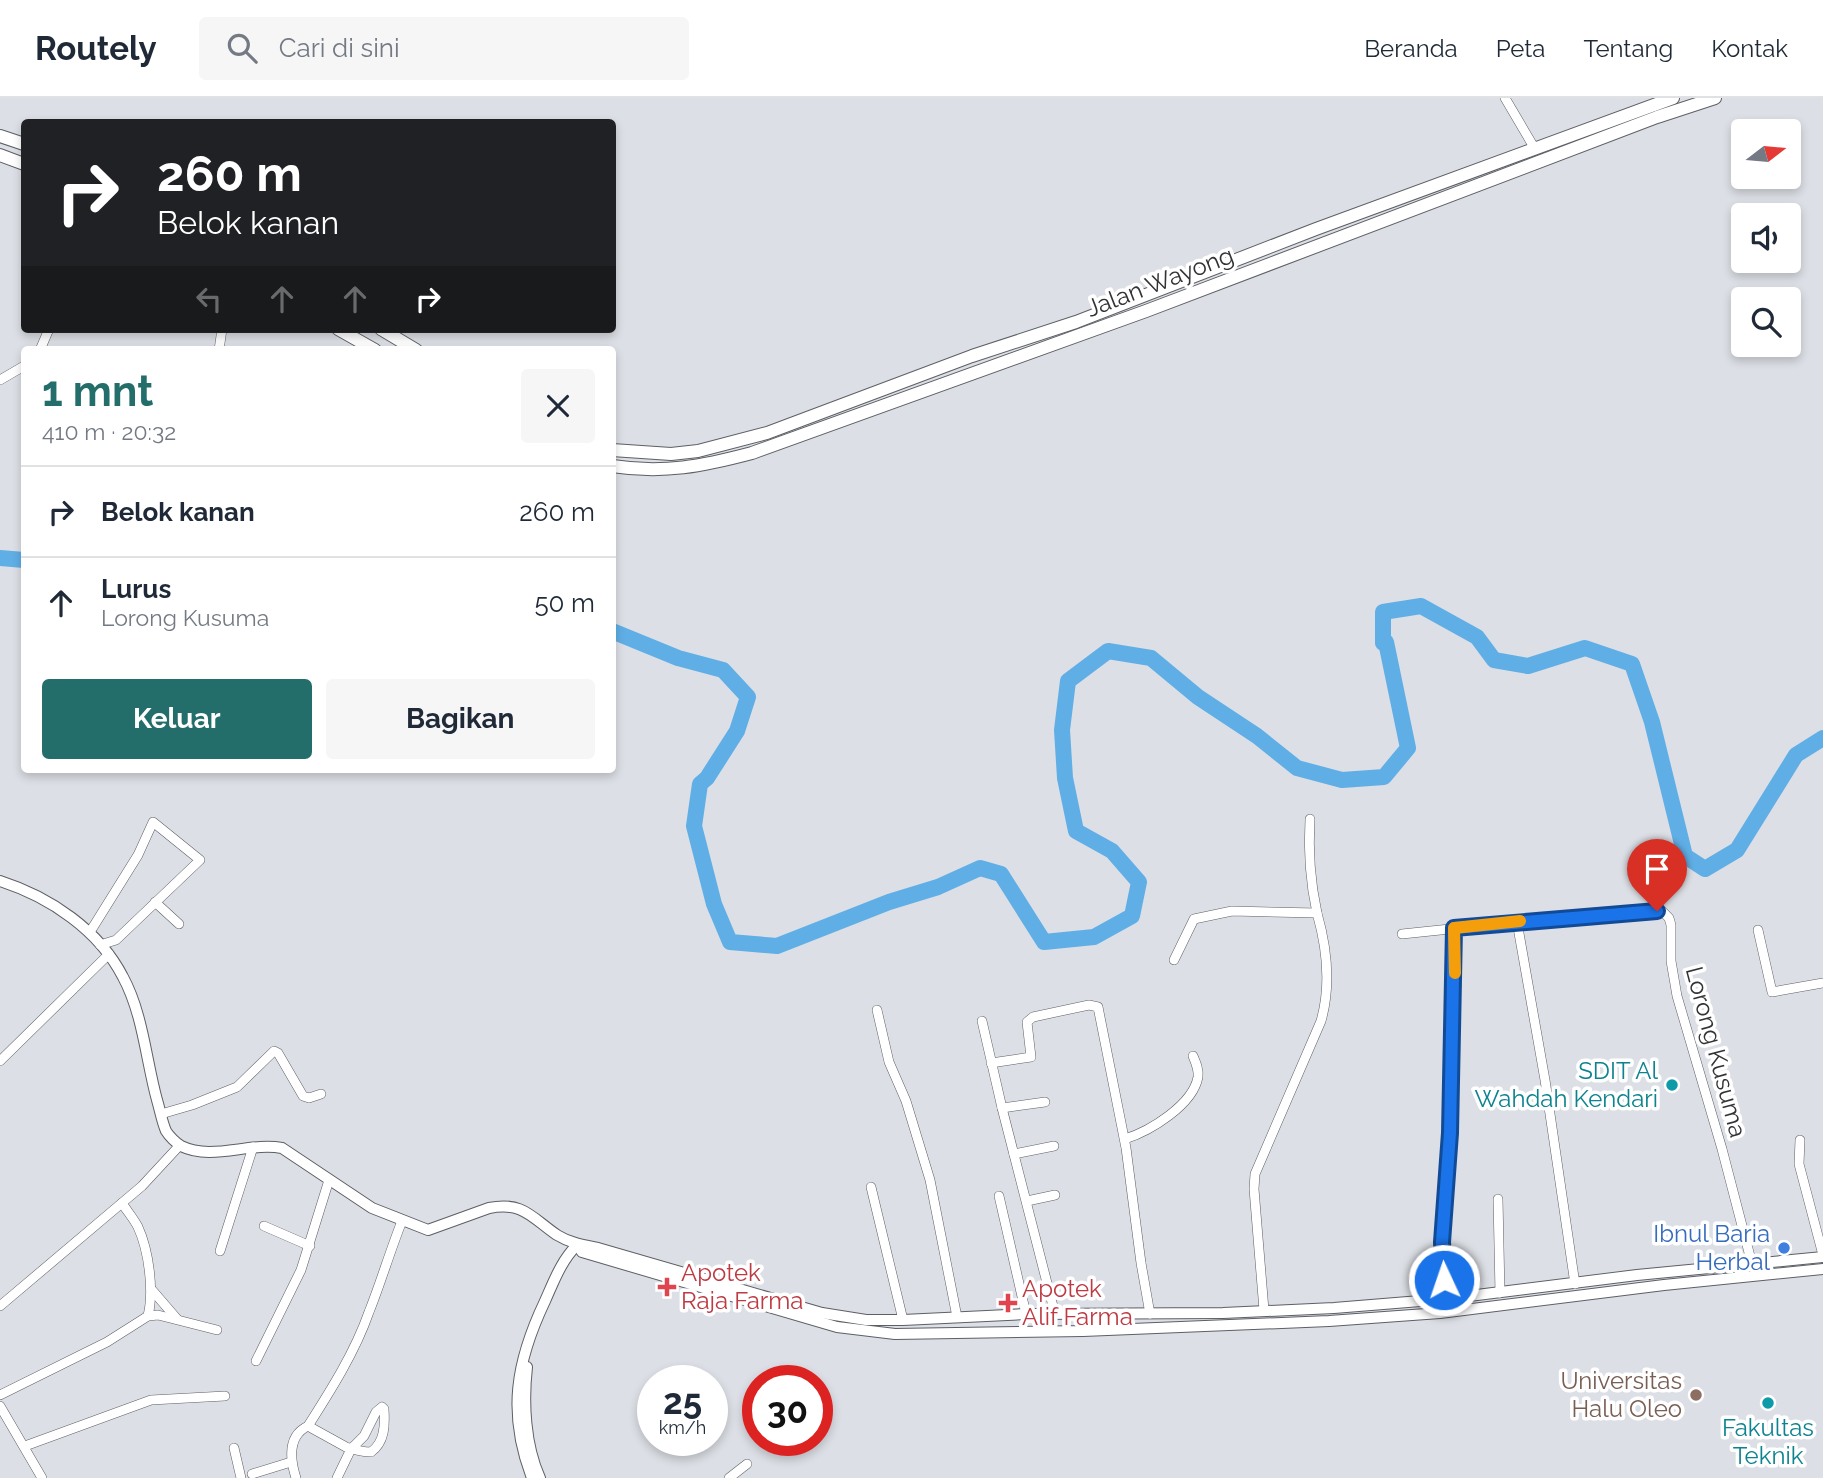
<!DOCTYPE html>
<html lang="id">
<meta charset="utf-8">
<style>
body{margin:0;font-family:Raleway,sans-serif;background:#f6f6f7;color:#1f2937;height:100vh;display:flex;flex-direction:column;font-size:26px;white-space:nowrap}
*{box-sizing:border-box;margin:0}
p{font-size:23px;color:#747a83}
.icon{flex:none;width:38px;height:38px;fill:none;stroke:currentColor;stroke-width:2;stroke-linecap:round;stroke-linejoin:round}
.map{position:relative;flex:1;overflow:hidden}
.side{position:absolute;left:21px;top:248px;width:595px;height:427px;display:flex;flex-direction:column;background:#fff;border-radius:7px;box-shadow:0 4px 10px #0003}
.side>*{flex:none}
.top-card{position:absolute;left:21px;top:21px;width:595px;height:214px;border-radius:7px;box-shadow:0 4px 10px #0003;background:#202124;color:#fff;overflow:hidden}
.needle{width:46px;rotate:74deg}
.controls{position:absolute;left:1731px;top:21px;display:grid;gap:14px}
.controls a{display:grid;place-items:center;width:70px;height:70px;border-radius:7px;background:#fff;box-shadow:0 4px 10px #0003;font-size:35px}
.speed{position:absolute;left:637px;top:1267px;display:flex;gap:14px;font-size:35px;font-weight:700;text-align:center}
.speed>*{display:grid;place-content:center;width:91px;height:91px;border-radius:50%;background:#fff;box-shadow:0 4px 10px #0003;line-height:1}
.speed small{font-size:18px;font-weight:400}
.speed .limit{border:10px solid #d22;background:#fff;color:#111}
.pin{position:absolute;display:grid;place-items:center;width:60px;height:60px;color:#fff;margin:-72px -30px;border-radius:50% 50% 50% 0;rotate:-45deg;box-shadow:0 0 7px #0007}
.pin .icon{rotate:45deg}
.me{position:absolute;width:77px;margin:-38px;rotate:357deg;stroke-linejoin:round;filter:drop-shadow(0 0 5px #0008)}
.turn{display:flex;align-items:center;gap:24px;height:147px;padding:0 21px;font-size:32px}
.turn .icon{width:91px;height:91px;stroke-width:2.5}
.turn b{display:block;font-size:49px;line-height:60px}
.lanes{display:flex;align-items:center;height:66px;padding:0 21px;background:#0003;justify-content:center;gap:35px;direction:ltr}
.lanes .off{opacity:.35}
.round{display:grid;place-items:center;flex:none;width:74px;height:74px;border-radius:7px;background:#f6f6f7}
.overview{display:flex;align-items:center;justify-content:space-between;height:119px;padding:0 21px}
h1{font-size:42px;font-weight:700;line-height:52px;color:#236e6a}
.button{display:flex;gap:14px;margin-top:auto;padding:14px 21px}
.button a{flex:1;height:80px;border-radius:7px;background:#236e6a;color:#fff;font-size:28px;font-weight:700;line-height:80px;text-align:center}
.button a+a{background:#f6f6f7;color:#1f2937}
ul{padding:0;list-style:none}
li{display:flex;align-items:center;gap:21px;height:91px;padding:0 21px;border-top:2px solid #e0e1e3}
li div{flex:1}
li b{display:block;font-size:26px}
li em{font-style:normal}
header{display:flex;align-items:center;gap:42px;box-sizing:border-box;height:98px;padding:0 35px;background:#fff;border-bottom:2px solid #e0e1e3}
header strong{font-size:33px}
nav{display:flex;gap:38px;margin-inline-start:auto;font-size:24px}
.search{width:490px;height:63px;background:#f6f6f7;display:flex;align-items:center;gap:18px;box-sizing:border-box;padding:0 24px;border-radius:7px;color:#747a83;font-size:26px}
.map>svg:first-child{display:block}
.lines{fill:none;stroke-linecap:round;stroke-linejoin:round}
.river{stroke:#60aee6;stroke-width:16}
.minor-casing{stroke:#5c5f64;stroke-width:10}
.tertiary-casing{stroke:#5c5f64;stroke-width:12}
.secondary-casing{stroke:#5c5f64;stroke-width:14}
.minor{stroke:#fff;stroke-width:9}
.tertiary{stroke:#fff;stroke-width:10}
.secondary{stroke:#fff;stroke-width:12}
.route-casing{stroke:#114b97;stroke-width:18}
.route{stroke:#1a73e8;stroke-width:12}
.slow{stroke:#f59e0b;stroke-width:12}
.culture-dot{fill:#0f9aa8;stroke:#fff;stroke-width:2.5}
.shop-dot{fill:#3f7fe0;stroke:#fff;stroke-width:2.5}
.health-dot{fill:#e0444e;stroke:#fff;stroke-width:2.5}
.education-dot{fill:#8d6e63;stroke:#fff;stroke-width:2.5}
.labels{text-anchor:middle;stroke-width:7;stroke-linejoin:round;paint-order:stroke}
.street-label{font-size:24px;fill:#323336;stroke:#fff}
.culture-label{font-size:24px;fill:#0d838f;stroke:#fff;text-anchor:end}
.shop-label{font-size:24px;fill:#366cbe;stroke:#fff;text-anchor:end}
.health-label{font-size:24px;fill:#be3a42;stroke:#fff;text-anchor:start}
.education-label{font-size:24px;fill:#785e54;stroke:#fff;text-anchor:end}
</style>
<header>
<strong>Routely</strong>
<div class="search"><svg class="icon" aria-label="search" viewBox="0 0 24 24"><circle cx="10" cy="10" r="6"/><path d="M15 15l6 6"/></svg>Cari di sini</div>
<nav><a>Beranda</a><a>Peta</a><a>Tentang</a><a>Kontak</a></nav>
</header>
<div class="map">
<svg width="1823" height="1380" viewBox="0 0 1823 1380">
<rect width="100%" height="100%" fill="#dcdfe5"/>
<g class="lines">
<g class="river">
<polyline points="0,460 24,462"/>
<polyline points="612,533 678,560 723,572 748,599 737,633 707,680 700,686 694,728 714,806 730,844 777,848 889,804 938,789 980,770 1001,776 1044,844 1094,839 1132,818 1139,784 1112,753 1076,733 1065,680 1062,632 1068,583 1108,553 1151,560 1198,599 1257,638 1297,670 1342,682 1384,679 1408,650 1386,544 1383,545 1383,514 1421,508 1477,539 1494,562 1528,568 1585,550 1632,566 1652,624 1685,758 1705,771 1737,752 1796,657 1823,640"/>
</g>
<defs>
<g id="minor">
<polyline points="1505,0 1535,51"/>
<polyline points="40,252 49,231"/>
<polyline points="219,252 222,231"/>
<polyline points="0,282 24,268"/>
<path d="M1310,721c-2,33 0,62 7,94"/>
<polyline points="155,804 179,826"/>
<polyline points="1517,824 1545,982 1575,1186"/>
<polyline points="1758,832 1772,894 1823,885"/>
<polyline points="90,834 138,757 153,724 200,762 116,842 100,847"/>
<polyline points="1402,836 1517,824 1663,814 1669,820 1671,827 1671,863 1677,898 1722,1051 1752,1166"/>
<path d="M1174,862l20,-41 38,-8 85,2c10,35 14,73 4,108l-66,153 -1,15 10,121"/>
<polyline points="877,912 889,964 906,1003 930,1082 957,1219"/>
<polyline points="982,923 1002,1010 1055,1216"/>
<polyline points="0,963 109,856"/>
<polyline points="991,965 1031,959 1027,924 1033,919 1089,907 1098,909 1126,1050 1141,1165 1150,1216"/>
<polyline points="1002,1010 1045,1004"/>
<polyline points="161,1016 192,1007 237,989 274,953 278,955 303,998 309,1000 321,996"/>
<path d="M1125,1041c25,-8 68,-34 73,-62 1,-7 -2,-14 -5,-21"/>
<polyline points="1800,1042 1799,1066 1823,1157"/>
<polyline points="1014,1056 1054,1048"/>
<polyline points="871,1089 903,1222"/>
<polyline points="999,1098 1026,1216"/>
<polyline points="1498,1101 1500,1195"/>
<polyline points="1027,1103 1055,1097"/>
<path d="M122,1105c5,8 12,16 16,24 11,24 16,64 10,89"/>
<polyline points="264,1128 310,1148"/>
<polyline points="220,1153 253,1049"/>
<polyline points="152,1192 177,1221"/>
<polyline points="0,1208 142,1088 180,1047"/>
<path d="M1446,1214c-9,-127 15,-256 8,-384"/>
<polyline points="256,1263 301,1172 329,1082"/>
<polyline points="0,1297 107,1244 148,1218 158,1217 217,1232"/>
<polyline points="0,1308 42,1380"/>
<path d="M308,1328l38,21c9,3 16,5 25,5 14,-10 14,-27 13,-43l-2,-2 -6,5 -12,24 -13,13 -14,29"/>
<polyline points="25,1348 151,1302 225,1298"/>
<polyline points="234,1350 241,1380"/>
<polyline points="252,1376 291,1364"/>
<path d="M296,1380c-6,-19 -9,-42 12,-52 23,-36 47,-74 61,-114 12,-30 21,-61 33,-91"/>
<polyline points="729,1380 747,1366"/>
</g>
<g id="tertiary">
<path d="M0,783c50,16 99,49 123,96 20,37 23,83 34,123 3,10 5,22 9,31 3,5 10,12 15,15 31,15 68,-4 101,2l90,60 56,22 61,-22c34,-7 43,10 68,27 13,8 26,10 41,13l224,65 44,7h37l123,-6 197,-1 111,-5 111,-9 192,-24 186,-18"/>
<polyline points="577,1147 582,1154 837,1229 895,1236 1083,1233 1329,1223 1440,1215 1664,1187 1823,1171"/>
<path d="M527,1269c-4,35 -2,78 13,111"/>
<path d="M532,1380c-25,-65 -16,-116 13,-177 9,-20 16,-40 32,-56"/>
</g>
<g id="secondary">
<polyline points="0,38 24,46"/>
<polyline points="0,57 24,66"/>
<polyline points="338,231 375,252"/>
<polyline points="381,231 416,252"/>
<polyline points="612,352 671,356 698,353 767,335 972,258 1076,224 1316,131 1673,0"/>
<path d="M612,368c52,8 91,0 140,-13l394,-142 511,-194 58,-19"/>
</g>
</defs>
<use href="#minor" class="minor-casing"/>
<use href="#tertiary" class="tertiary-casing"/>
<use href="#secondary" class="secondary-casing"/>
<use href="#minor" class="minor"/>
<use href="#tertiary" class="tertiary"/>
<use href="#secondary" class="secondary"/>
</g>
<g class="lines">
<defs>
<polyline id="route" points="1444,1182 1442,1144 1450,1035 1454,830 1657,813"/>
</defs>
<use href="#route" class="route-casing"/>
<use href="#route" class="route"/>
<polyline class="slow" points="1455,875 1454,830 1520,823"/>
</g>
<g class="culture-dot">
<circle cx="1672" cy="987" r="7"/>
<circle cx="1768" cy="1305" r="7"/>
</g>
<circle class="shop-dot" cx="1784" cy="1150" r="7"/>
<g class="health-dot">
<path d="M663.5 1178.5h7v7h7v7h-7v7h-7v-7h-7v-7h7z"/>
<path d="M1004.5 1194.5h7v7h7v7h-7v7h-7v-7h-7v-7h7z"/>
</g>
<circle class="education-dot" cx="1696" cy="1297" r="7"/>
<g class="labels">
<g class="street-label">
<text transform="translate(1160 184) rotate(-21)" y="8">Jalan Wayong</text>
<text transform="translate(1716 954) rotate(75)" y="8">Lorong Kusuma</text>
</g>
<g class="culture-label">
<text x="1658" y="981">SDIT Al<tspan x="1658" dy="28">Wahdah Kendari</tspan></text>
<text x="1768" y="1338" text-anchor="middle">Fakultas<tspan x="1768" dy="28">Teknik</tspan></text>
</g>
<g class="shop-label">
<text x="1770" y="1144">Ibnul Baria<tspan x="1770" dy="28">Herbal</tspan></text>
</g>
<g class="health-label">
<text x="681" y="1183">Apotek<tspan x="681" dy="28">Raja Farma</tspan></text>
<text x="1022" y="1199">Apotek<tspan x="1022" dy="28">Alif Farma</tspan></text>
</g>
<g class="education-label">
<text x="1682" y="1291">Universitas<tspan x="1682" dy="28">Halu Oleo</tspan></text>
</g>
</g>
</svg>
<div class="controls">
<a><svg class="needle" viewBox="-14 -14 28 28"><path d="M0-13l5 13h-10z" fill="#e53935"/><path d="M0 13l5-13h-10z" fill="#747a83"/></svg></a>
<a><svg class="icon" aria-label="sound" viewBox="0 0 24 24"><path d="M4 9h4l5-4v14l-5-4H4zM17 9q2 3 0 6"/></svg></a>
<a><svg class="icon" aria-label="search" viewBox="0 0 24 24"><circle cx="10" cy="10" r="6"/><path d="M15 15l6 6"/></svg></a>
</div>
<div class="speed"><div>25<small>km/h</small></div><div class="limit">30</div></div>
<div class="pin" style="left:1657px;top:813px;background:#d93025"><svg class="icon" aria-label="arrive" viewBox="0 0 24 24"><path d="M6 21V4h12l-3 4 3 4H6"/></svg></div>
<svg class="me" style="left:1444px;top:1182px" viewBox="-20 -20 40 40"><circle r="17" fill="#1a73e8" stroke="#fff" stroke-width="3"/><path d="M0-11L8 9 0 5-8 9z" fill="#fff"/></svg>
<div class="top-card">
<div class="turn"><svg class="icon" aria-label="right" viewBox="0 0 24 24"><path d="M7 20v-9h11M14 6l5 5-5 5"/></svg><div><b>260 m</b>Belok kanan</div></div>
<div class="lanes"><svg class="icon off" aria-label="left" viewBox="0 0 24 24"><path d="M17 20v-9H6M10 6l-5 5 5 5"/></svg><svg class="icon off" aria-label="ahead" viewBox="0 0 24 24"><path d="M12 20V5M6 11l6-6 6 6"/></svg><svg class="icon off" aria-label="ahead" viewBox="0 0 24 24"><path d="M12 20V5M6 11l6-6 6 6"/></svg><svg class="icon" aria-label="right" viewBox="0 0 24 24"><path d="M7 20v-9h11M14 6l5 5-5 5"/></svg></div>
</div>
<section class="side">
<div class="overview"><div><h1>1 mnt</h1><p>410 m · 20:32</p></div><a class="round"><svg class="icon" aria-label="close" viewBox="0 0 24 24"><path d="M6 6l12 12M18 6L6 18"/></svg></a></div>
<ul>
<li><svg class="icon" aria-label="right" viewBox="0 0 24 24"><path d="M7 20v-9h11M14 6l5 5-5 5"/></svg><div><b>Belok kanan</b></div><em>260 m</em></li>
<li><svg class="icon" aria-label="ahead" viewBox="0 0 24 24"><path d="M12 20V5M6 11l6-6 6 6"/></svg><div><b>Lurus</b><p>Lorong Kusuma</p></div><em>50 m</em></li>
</ul>
<div class="button"><a>Keluar</a><a>Bagikan</a></div>
</section>
</div>
